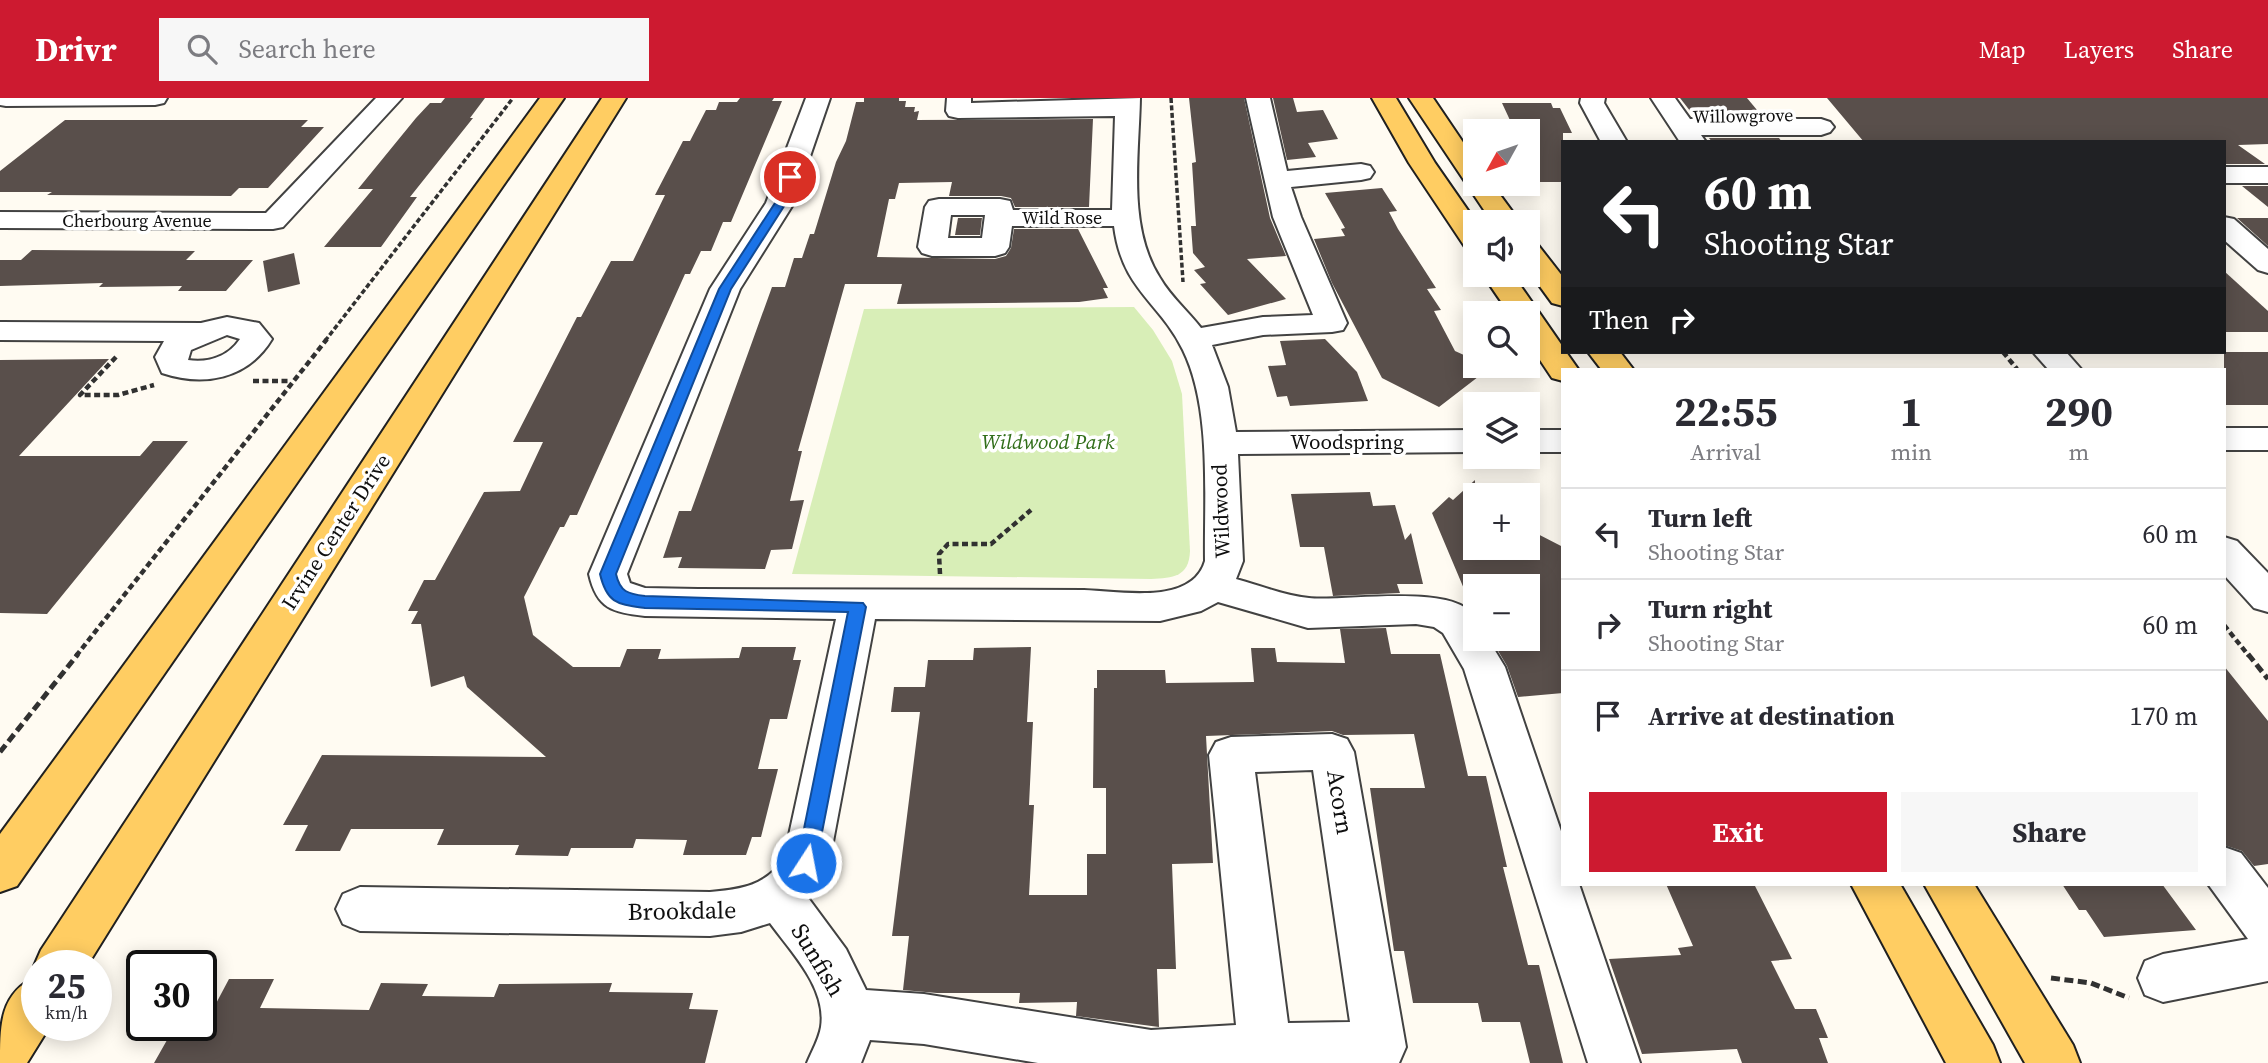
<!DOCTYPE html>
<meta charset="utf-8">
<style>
body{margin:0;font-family:"Source Serif 4",serif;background:#f7f7f7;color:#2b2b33;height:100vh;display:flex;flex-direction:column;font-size:26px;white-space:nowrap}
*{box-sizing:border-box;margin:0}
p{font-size:23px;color:#7c7c81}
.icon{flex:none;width:38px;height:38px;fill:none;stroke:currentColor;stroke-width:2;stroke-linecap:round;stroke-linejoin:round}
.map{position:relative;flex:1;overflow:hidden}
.drawer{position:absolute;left:1561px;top:270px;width:665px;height:518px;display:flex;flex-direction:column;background:#fff;border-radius:0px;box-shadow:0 4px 18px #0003}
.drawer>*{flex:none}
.hud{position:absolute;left:1561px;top:42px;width:665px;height:214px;border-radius:0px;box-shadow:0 4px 18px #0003;background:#202124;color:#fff;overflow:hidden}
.needle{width:46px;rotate:230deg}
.tools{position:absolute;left:1463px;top:21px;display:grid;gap:14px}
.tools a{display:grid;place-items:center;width:77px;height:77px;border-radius:0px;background:#fff;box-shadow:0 4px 18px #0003;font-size:35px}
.speed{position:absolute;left:21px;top:852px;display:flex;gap:14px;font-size:35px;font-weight:700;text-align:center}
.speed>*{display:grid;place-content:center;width:91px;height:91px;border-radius:50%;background:#fff;box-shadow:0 4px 18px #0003;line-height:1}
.speed small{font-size:18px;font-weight:400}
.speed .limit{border:4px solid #111;border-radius:10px;background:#fff;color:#111}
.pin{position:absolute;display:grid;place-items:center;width:60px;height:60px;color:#fff;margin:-30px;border:4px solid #fff;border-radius:50%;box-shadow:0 2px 7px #0007}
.me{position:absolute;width:77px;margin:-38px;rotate:11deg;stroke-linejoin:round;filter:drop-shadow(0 0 5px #0008)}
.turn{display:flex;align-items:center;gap:24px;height:147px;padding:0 28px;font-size:32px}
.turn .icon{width:91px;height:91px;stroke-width:2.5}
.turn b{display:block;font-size:49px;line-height:60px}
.then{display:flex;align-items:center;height:66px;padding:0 28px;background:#0003;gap:14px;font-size:26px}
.eta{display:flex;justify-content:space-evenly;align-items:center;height:119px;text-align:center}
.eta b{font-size:42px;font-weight:700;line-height:49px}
.primary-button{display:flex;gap:14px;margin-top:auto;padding:14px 28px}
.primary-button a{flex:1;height:80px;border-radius:0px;background:#cd1a30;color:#fff;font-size:28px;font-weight:700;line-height:80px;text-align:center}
.primary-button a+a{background:#f7f7f7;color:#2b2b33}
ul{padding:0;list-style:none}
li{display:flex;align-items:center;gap:21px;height:91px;padding:0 28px;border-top:2px solid #e1e1e2}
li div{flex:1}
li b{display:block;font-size:26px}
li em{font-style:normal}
header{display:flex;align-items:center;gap:42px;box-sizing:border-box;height:98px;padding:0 35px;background:#cd1a30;color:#fff}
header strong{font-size:33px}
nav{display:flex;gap:38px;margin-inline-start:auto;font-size:24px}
.search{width:490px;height:63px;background:#f7f7f7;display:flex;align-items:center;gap:18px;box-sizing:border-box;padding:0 24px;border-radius:0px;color:#7c7c81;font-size:26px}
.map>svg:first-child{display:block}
.green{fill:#d8eeb7}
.building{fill:#594f4b}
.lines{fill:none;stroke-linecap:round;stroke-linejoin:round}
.minor-casing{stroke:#424242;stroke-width:4}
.major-casing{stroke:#202020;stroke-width:4}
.path-far2{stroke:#313131;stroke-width:3.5;stroke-dasharray:5 2.5;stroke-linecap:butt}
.path-far1{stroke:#313131;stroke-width:4.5;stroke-dasharray:6 3.5;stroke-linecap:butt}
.path{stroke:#313131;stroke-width:5;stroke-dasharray:9 4.5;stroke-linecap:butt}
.minor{fill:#fff;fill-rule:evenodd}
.major{fill:#ffcd62;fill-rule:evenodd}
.route{fill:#1a73e8;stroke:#114b97;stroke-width:2}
.labels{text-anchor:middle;stroke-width:7;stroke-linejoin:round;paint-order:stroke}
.far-street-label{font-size:18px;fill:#0f0f0f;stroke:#fff}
.park-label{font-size:21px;font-style:italic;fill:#316e19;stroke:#fff}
.street-label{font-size:21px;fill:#0f0f0f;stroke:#fff}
.near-street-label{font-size:24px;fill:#0f0f0f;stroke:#fff}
</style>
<header>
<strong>Drivr</strong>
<div class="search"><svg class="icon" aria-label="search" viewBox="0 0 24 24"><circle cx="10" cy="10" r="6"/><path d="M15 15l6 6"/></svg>Search here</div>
<nav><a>Map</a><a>Layers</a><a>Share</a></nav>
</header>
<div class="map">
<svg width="2268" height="965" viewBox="0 0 2268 965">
<rect width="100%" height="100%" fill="#fffbf2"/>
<path class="green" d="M1134,209l19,23 19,31 10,33 8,157c-1,26 -17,27 -39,28l-359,-5 72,-265z"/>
<g class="building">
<polygon points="445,0 485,0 470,20 473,20 410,99 417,99 381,149 324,149 373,91 358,91 416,20 430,5 441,5"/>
<polygon points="740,0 774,0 772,3 782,3 731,124 723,124 711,153 701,153 690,176 685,176 577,417 570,417 564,429 560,429 524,499 533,537 573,569 620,569 627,551 661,551 658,561 739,560 742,549 796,549 793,562 801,562 787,621 770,621 758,671 778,671 761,739 752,739 746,757 683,757 687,742 636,741 633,750 571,750 568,758 515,757 519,747 437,747 444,731 351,731 340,753 295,753 308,727 283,727 322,657 546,659 467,589 464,578 431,589 421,526 411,526 418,513 408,513 424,482 435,482 484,394 520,393 543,344 513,344 577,219 581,219 611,163 633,163 665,97 655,97 683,43 690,43 706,12 716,12 719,4 737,4"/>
<polygon points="864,0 899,0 899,3 906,3 905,9 915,9 914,14 919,13 917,22 1093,21 1089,109 1015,109 1011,100 1001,98 949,98 952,84 899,85 895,101 889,101 877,159 995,161 1006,158 1011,150 1014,131 1078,131 1108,190 1103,190 1108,200 1079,204 897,206 902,186 845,186 798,353 802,353 790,403 804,402 792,451 771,452 765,471 678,470 682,459 663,460 679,413 691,413 772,189 785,189 794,160 802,160 810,136 814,136 836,64 846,43 856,4 864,4"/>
<polygon points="1189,0 1244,0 1270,120 1286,158 1247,161 1286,201 1228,217 1200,186 1206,185 1194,172 1205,169 1193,155 1191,128 1196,128 1192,65 1196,64"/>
<polygon points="1273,0 1293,0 1297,14 1323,12 1338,41 1308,45 1316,59 1287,62"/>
<polygon points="1680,0 1747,0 1762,18 1694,18"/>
<polygon points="1827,0 2268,0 2268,46 2238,47 2265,66 2224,66 2224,44 1864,44"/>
<polygon points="1502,5 1551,5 1553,10 1560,10 1572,35 1563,35 1563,84 1540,84 1535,74 1528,74 1528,33 1515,33"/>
<polygon points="65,22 308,22 301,29 324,29 268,90 239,90 231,98 47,97 52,94 0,94 0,73"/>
<polygon points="1709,40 1779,40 1782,44 1712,44"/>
<polygon points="2242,88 2268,88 2268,109"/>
<polygon points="1382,90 1397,113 1389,114 1398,131 1436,190 1427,191 1441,212 1434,213 1455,253 1475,262 1475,268 1487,272 1439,309 1382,280 1332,185 1314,141 1345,138 1341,131 1345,130 1325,95"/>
<polygon points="958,120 982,120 980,137 955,137"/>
<polygon points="2237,120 2268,120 2268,148"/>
<polygon points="32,152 195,153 186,162 253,162 226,193 178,193 182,188 99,189 103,185 0,188 0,162 21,162"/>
<polygon points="294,155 300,186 268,194 263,163"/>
<polygon points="2224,173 2268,213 2268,234 2224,234"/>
<polygon points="1325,241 1357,274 1368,303 1290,308 1287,298 1277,299 1268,268 1286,267 1280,243"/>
<rect x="2224" y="254" width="44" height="53"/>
<polygon points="109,261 19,358 140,358 153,343 188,343 47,516 0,515 0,262"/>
<polygon points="1475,382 1475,450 1528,450 1528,431 1563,449 1563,595 1518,599 1507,568 1491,541 1528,541 1528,537 1533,537 1528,534 1528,488 1475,488 1475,517 1432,415 1449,399 1453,402"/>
<polygon points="1370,394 1373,408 1395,407 1405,442 1411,435 1423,486 1397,486 1400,495 1333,498 1324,449 1300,449 1291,396"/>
<polygon points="1386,530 1391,556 1440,556 1468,678 1486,678 1507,769 1503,769 1528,867 1539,867 1563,965 1530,965 1520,924 1482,924 1478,905 1413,905 1404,853 1394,853 1370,690 1425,690 1414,636 1343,637 1332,633 1206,638 1213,765 1172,766 1176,871 1157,871 1159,929 1076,918 1077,904 1019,905 1020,895 937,895 903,892 909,838 892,838 920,614 891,614 894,589 925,589 928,562 973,562 974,550 1031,549 1027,624 1033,624 1029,707 1034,707 1029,797 1087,797 1087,756 1106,756 1106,690 1093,690 1094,590 1097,590 1097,572 1165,572 1166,585 1254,584 1251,550 1275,550 1277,564 1345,565 1340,531"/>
<polygon points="2224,568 2268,623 2268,766 2254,768 2242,753 2224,747"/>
<polygon points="1666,786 1754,786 1792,861 1771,863 1795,911 1816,911 1828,940 1819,940 1828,965 1742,965 1737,951 1642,956 1609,861 1681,857 1678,850 1693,848"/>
<polygon points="2062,786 2162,786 2196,832 2104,839 2086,812 2079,812"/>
<polygon points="229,881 274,881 260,910 369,912 381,885 428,886 422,898 494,899 499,886 612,885 609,894 693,895 689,911 718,912 705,965 154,965 175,928 201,928 201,913 212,913"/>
</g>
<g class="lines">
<defs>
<g id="minor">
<polygon points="0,0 167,0 164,5 155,7 6,8 0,7"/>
<polygon points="376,0 402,0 283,129 273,131 0,130 0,114 266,115"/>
<path d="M806,0h24l-36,105 -54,86 -113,285 3,9 15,5 53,1 386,1c35,1 108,16 121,-29 -1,-64 7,-152 -22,-211 -24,-49 -61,-60 -69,-124h-102l-3,21 -4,6 -10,3h-63l-10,-3 -4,-6 7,-40 4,-6 10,-2h61l10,2 3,9h99l3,-94 -157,2 -9,-2 -3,-5 1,-13h24v5l169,-5c-1,57 -13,129 20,180 11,19 28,33 41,50l62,-11 50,-2 -40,-98 -27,-119h24l17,73 74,-7 9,2 4,6 -4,6 -9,2 -70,7 10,30 46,106 -4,7 -11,2 -69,3 -51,10 16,42 8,45 239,-2v22l-237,2 5,107 -7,18c23,6 49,17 73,19 32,4 151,-16 165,20 3,5 1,14 1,21h13l17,28 58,170v47h16l61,179h-52l-124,-394 -21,-36 -9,-6 -18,-3 -108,4 -90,-26 -17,9 -41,10 -285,-2 -46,244 -20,36 37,50 20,41 58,4 227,36 85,-5 -27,-270 7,-13 15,-5 101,-3 15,5 7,13 52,295 -7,16h-361l-114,-19 -54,-4 -9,23h-54c5,-12 12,-24 14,-36 6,-39 -30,-75 -51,-104l-29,9 -31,4 -350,-5 -17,-7 -7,-15 7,-15 17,-7 350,5c31,-3 56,-6 74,-34l52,-239 -191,-3c-33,-4 -48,-7 -56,-42l121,-285 56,-86zM951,117h34l-3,23h-34zM1313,672l37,252 -62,1 -33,-251z"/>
<polygon points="1581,0 1605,0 1604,5 1627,44 1601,44 1580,5"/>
<polygon points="1651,0 1675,0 1690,21 1821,21 1830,24 1834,29 1830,34 1821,37 1701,37 1706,44 1680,44"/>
<rect x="2224" y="69" width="44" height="16"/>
<polygon points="2224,119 2234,121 2268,151 2268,175 2258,172 2224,142"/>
<path d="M227,219l32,6 13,16c-24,40 -68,48 -110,34l-7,-16 9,-16 -164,-1v-18l201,1zM227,237l13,4c-12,18 -32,24 -52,21l3,-10z"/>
<polygon points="2033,254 2066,254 2081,271 2048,271"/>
<rect x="2224" y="330" width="44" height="22"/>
<rect x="1528" y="332" width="35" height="22"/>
<polygon points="2224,439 2237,443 2268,475 2268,514 2254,510 2224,477"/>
<polygon points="2224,749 2241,755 2268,790 2268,883 2163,904 2145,897 2138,880 2145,863 2163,856 2248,841 2208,786 2224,786"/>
</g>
<g id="major">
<polygon points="540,0 564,0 17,788 0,794 0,736"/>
<polygon points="602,0 626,0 87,868 37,868 37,874 34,868 41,852"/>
<polygon points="1372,0 1396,0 1435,65 1476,124 1475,151 1465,149 1409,65"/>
<polygon points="1409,0 1433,0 1475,62 1475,86 1492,86 1520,124 1492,124"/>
<polygon points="1528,144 1538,147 1563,179 1563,208 1552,205 1528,172"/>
<polygon points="1483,177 1513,177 1563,249 1563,254 1566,254 1578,271 1563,271 1563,283 1552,280 1528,244 1528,215 1509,215"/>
<polygon points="1588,254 1620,254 1633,271 1601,271"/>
<polygon points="1851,786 1900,786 1993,947 2000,965 1946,965"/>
<polygon points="1924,786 1974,786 2073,947 2080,965 2025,965"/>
<path d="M37,878v50h13l-23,37h-27c0,-39 0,-70 37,-87z"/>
</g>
</defs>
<use href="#minor" class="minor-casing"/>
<use href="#major" class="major-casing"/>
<g class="path-far2">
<polyline points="1171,0 1183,184"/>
<polyline points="325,243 513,0"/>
</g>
<g class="path-far1">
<polyline points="2003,254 2017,271"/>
<polyline points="116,259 80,297 118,297 154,287"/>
<polyline points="253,283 290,283"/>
<polyline points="940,476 939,456 948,446 991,446 1031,412"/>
<polyline points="2224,527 2249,558"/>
<polyline points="76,558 327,241"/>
</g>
<g class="path">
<polyline points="2248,556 2268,581"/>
<polyline points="0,654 78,556"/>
<polyline points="2051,880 2091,885 2129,900"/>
</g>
<use href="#minor" class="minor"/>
<use href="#major" class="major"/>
</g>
<path class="route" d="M786,76l9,3 -9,26 -55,86 -115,285c4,18 12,20 29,22l218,7 3,4 -50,256 -3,6 -7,3 -6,-3 -3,-6 51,-251 -203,-4c-27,-4 -38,-4 -45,-34l119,-285 56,-86z"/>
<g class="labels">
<g class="far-street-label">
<text transform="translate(1743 18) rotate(-1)" y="6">Willowgrove</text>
<text x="1062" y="126">Wild Rose</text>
<text x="137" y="129">Cherbourg Avenue</text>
</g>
<g class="park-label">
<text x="1048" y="351">Wildwood Park</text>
</g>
<g class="street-label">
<text x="1347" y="351">Woodspring</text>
<text transform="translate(1221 413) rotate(-92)" y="7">Wildwood</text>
<text transform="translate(336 434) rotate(-57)" y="7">Irvine Center Drive</text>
</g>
<g class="near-street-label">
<text transform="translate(1340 704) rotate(81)" y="8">Acorn</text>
<text transform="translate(682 813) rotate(-1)" y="8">Brookdale</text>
<text transform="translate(818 862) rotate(59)" y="8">Sunfish</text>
</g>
</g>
</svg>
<div class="tools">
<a><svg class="needle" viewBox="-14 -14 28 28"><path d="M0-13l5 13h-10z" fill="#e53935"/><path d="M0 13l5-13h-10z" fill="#7c7c81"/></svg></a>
<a><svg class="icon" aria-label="sound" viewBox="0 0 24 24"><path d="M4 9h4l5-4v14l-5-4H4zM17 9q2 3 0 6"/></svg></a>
<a><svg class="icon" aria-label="search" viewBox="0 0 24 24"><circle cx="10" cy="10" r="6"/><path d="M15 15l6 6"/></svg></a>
<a><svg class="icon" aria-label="layers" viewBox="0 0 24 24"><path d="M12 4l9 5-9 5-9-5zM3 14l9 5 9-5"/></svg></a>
<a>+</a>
<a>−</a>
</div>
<div class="speed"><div>25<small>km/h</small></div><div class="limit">30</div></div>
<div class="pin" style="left:790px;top:79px;background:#d93025"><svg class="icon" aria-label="arrive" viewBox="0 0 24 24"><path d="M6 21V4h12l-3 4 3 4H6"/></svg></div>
<svg class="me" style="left:806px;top:765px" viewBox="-20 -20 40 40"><circle r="17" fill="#1a73e8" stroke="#fff" stroke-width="3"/><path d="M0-11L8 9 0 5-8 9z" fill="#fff"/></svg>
<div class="hud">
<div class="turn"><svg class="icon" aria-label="left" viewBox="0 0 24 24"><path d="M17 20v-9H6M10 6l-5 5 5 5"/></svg><div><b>60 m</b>Shooting Star</div></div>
<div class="then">Then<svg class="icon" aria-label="right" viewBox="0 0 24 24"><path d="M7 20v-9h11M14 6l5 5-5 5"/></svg></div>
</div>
<section class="drawer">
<div class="eta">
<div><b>22:55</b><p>Arrival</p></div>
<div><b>1</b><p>min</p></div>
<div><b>290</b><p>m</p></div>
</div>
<ul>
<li><svg class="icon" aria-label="left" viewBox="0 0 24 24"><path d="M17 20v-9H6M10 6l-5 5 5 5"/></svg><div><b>Turn left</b><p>Shooting Star</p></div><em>60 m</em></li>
<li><svg class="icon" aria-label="right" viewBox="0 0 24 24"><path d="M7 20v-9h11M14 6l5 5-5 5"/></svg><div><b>Turn right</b><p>Shooting Star</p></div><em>60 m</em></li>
<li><svg class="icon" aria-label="arrive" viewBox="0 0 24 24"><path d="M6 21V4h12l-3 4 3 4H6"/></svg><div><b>Arrive at destination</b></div><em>170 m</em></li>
</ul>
<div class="primary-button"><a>Exit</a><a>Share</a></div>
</section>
</div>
